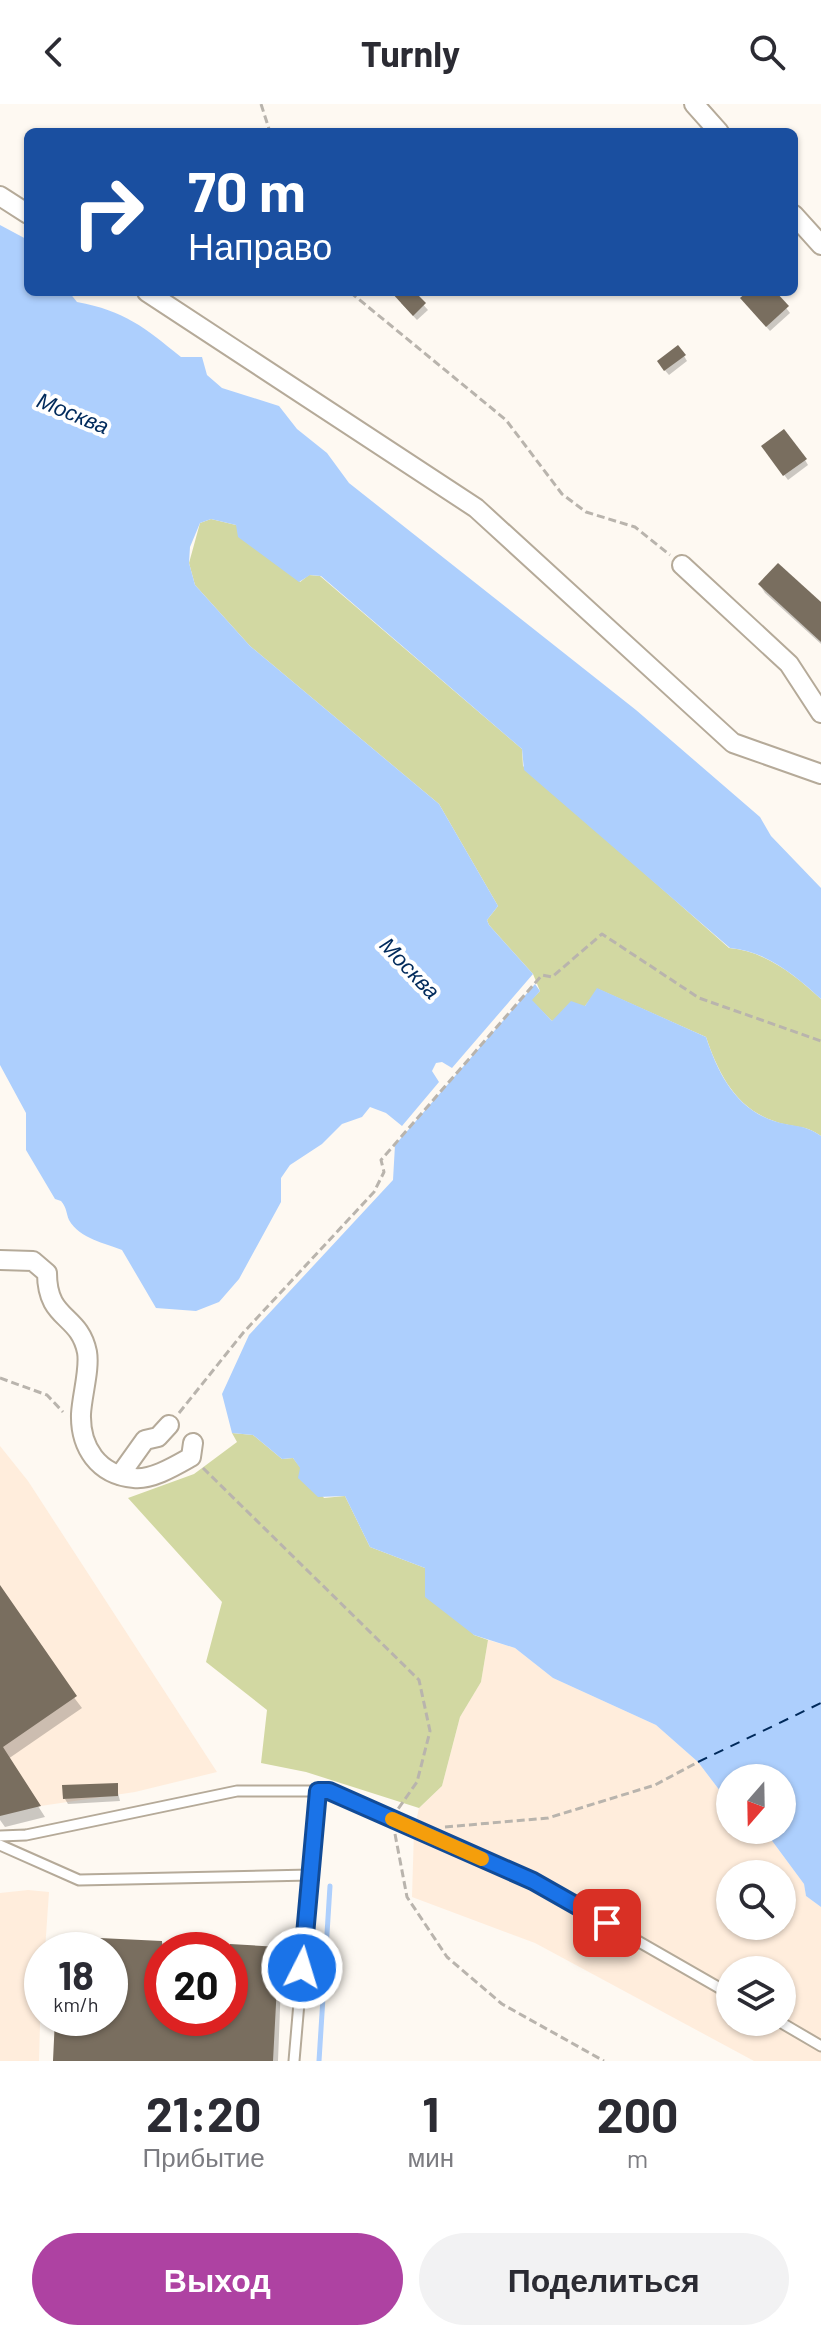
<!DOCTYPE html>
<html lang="ru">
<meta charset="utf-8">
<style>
body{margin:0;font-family:Barlow,sans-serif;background:#f2f2f3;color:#2b2b33;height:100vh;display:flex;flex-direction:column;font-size:30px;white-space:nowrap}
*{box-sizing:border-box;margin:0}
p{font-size:26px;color:#7c7c81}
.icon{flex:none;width:44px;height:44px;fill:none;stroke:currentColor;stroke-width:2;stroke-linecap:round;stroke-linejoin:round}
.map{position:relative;height:1957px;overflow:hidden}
.side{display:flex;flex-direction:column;background:#fff;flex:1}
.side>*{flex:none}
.guide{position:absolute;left:24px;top:24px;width:774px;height:168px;border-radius:12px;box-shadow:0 2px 6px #0004;background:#1a4fa0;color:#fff;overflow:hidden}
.needle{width:52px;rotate:200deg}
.buttons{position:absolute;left:716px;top:1660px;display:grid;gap:16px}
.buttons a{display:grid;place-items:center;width:80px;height:80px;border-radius:50%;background:#fff;box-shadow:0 2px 6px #0004;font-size:40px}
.speed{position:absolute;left:24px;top:1828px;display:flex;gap:16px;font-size:40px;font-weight:700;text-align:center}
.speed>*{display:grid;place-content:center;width:104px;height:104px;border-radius:50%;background:#fff;box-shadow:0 2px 6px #0004;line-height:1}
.speed small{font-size:20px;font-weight:400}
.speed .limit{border:12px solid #d22;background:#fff;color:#111}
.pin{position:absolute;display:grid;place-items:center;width:68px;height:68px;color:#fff;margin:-34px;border-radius:16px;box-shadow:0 4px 12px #0006}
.me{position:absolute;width:88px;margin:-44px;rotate:5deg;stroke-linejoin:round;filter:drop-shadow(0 0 6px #0008)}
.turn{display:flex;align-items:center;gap:28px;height:168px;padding:0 32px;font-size:36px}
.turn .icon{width:104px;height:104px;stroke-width:2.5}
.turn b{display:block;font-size:56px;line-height:68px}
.eta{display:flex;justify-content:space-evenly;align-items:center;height:136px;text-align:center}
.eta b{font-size:48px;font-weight:700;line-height:56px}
.primary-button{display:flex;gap:16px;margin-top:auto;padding:16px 32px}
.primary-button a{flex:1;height:92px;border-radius:48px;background:#ae42a2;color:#fff;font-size:32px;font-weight:700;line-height:92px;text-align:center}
.primary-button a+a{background:#f2f2f3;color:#2b2b33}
header{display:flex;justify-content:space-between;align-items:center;height:104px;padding:0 32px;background:#fff;font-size:36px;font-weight:700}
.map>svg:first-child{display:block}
.industrial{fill:#ffeddc;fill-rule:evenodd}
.green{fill:#d2d8a2}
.water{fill:#adcffd}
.shadow{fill:#0003;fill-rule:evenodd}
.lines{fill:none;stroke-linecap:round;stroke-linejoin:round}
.stream{stroke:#adcffd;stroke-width:5}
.ferry{stroke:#002a5b;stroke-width:2;stroke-dasharray:10 8;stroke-linecap:butt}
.building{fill:#796e5f}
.service-casing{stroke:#b5aa99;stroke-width:13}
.minor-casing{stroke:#b5aa99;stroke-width:22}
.path{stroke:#b9b4ad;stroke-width:3;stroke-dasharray:8 4;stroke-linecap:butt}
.service{stroke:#fff;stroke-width:9}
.minor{stroke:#fff;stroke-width:18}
.route-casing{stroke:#114b97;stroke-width:20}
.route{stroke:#1a73e8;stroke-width:14}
.slow{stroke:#f59e0b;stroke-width:14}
.labels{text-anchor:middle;stroke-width:8;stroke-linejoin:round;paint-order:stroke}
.water-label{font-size:22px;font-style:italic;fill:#002a5b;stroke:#fff}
</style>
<header><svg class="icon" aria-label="back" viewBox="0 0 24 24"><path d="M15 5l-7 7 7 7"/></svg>Turnly<svg class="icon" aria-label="search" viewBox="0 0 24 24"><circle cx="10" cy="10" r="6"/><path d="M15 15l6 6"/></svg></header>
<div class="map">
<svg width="821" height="1957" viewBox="0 0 821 1957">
<rect width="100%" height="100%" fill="#fef9f2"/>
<g class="industrial">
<polygon points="0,1342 28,1377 217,1668 135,1688 0,1708"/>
<path d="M488,1536l27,8 38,30 103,47 42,37 32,42v26h22l18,8 34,46 2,12 15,11v154h-67l-219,-118 -123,-46 2,-67 5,-22 23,-22 18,-69 21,-35zM730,1770h52v52h-52zM730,1866h52v52h-52z"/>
<polygon points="28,1786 49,1788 45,1846 42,1846 39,1957 0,1957 0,1789"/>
</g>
<g class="green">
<path d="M211,415l25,6 64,57 9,-7 11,1 202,173 1,17 206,182c36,3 66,27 92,51v137c-16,-12 -29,-8 -47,-15 -39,-13 -56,-49 -68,-84l-108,-48 -13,17 -33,15 -21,-21 9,-9 -7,-17 -44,-49 -2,-5 11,-14 -59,-102 -189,-158 -55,-61 -6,-22 11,-40z"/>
<polygon points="232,1329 253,1331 282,1355 293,1354 324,1394 345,1392 370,1443 425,1464 474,1531 488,1536 481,1578 460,1613 442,1682 419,1704 306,1668 261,1659 267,1606 206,1558 222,1498 128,1394 194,1370 237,1338"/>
</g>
<g class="water">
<path d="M0,121l28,15v52h41l8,10c48,9 67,25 104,55h21l5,18 15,13 57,18 18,23 30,24 22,30 287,227 124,107 11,19 50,52v111c-26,-24 -55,-48 -91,-51l-206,-178 -2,-21 -201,-173 -11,-1 -11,7 -61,-45 -2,-12 -25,-6 -11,4 -10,24 -1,16 6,22 55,61 189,158 59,102 -11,14 2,5 44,49 -81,94 -10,-6 -6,1 -4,8 7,11 -37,44 -16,-13 -16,-6 -8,10 -20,7 -20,20 -32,21 -9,13v24l-42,77 -20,23 -23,9 -40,-3 -34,-58c-17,-7 -42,-11 -53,-30 -3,-7 -2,-12 -8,-19l-6,-2 -29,-49v-37l-26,-48z"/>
<path d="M535,880l5,7 -8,9 20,21 19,-20 14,5 12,-18 109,49c12,36 29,71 68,84 18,6 31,3 47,15v771l-15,-11 -2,-12 -34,-46 -18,-8h30v-52h-52v26l-32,-42 -42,-37 -103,-47 -38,-30 -41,-13 -49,-38v-29l-55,-21 -25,-51 -27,1 -20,-19 2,-10 -7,-10 -11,1 -29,-24 -21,-2 -10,-39 27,-59 144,-155 2,-35z"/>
</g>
<g class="shadow">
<polygon points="404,188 412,188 428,206 417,216 401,199"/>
<polygon points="750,188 774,188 790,209 770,227 742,195"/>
<polygon points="684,252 687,257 669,271 662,263"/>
<polygon points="767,348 805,356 808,361 788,376"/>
<polygon points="760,481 821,501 821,540 765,489"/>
<polygon points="0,1496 82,1604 8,1655 45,1713 5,1723 0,1716"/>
<polygon points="116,1681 120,1697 68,1700 65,1695"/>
<path d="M60,1834l217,10 5,9 -4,104h-223l2,-43h53v-68h-50zM162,1846h68v68h-68z"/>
</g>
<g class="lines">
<polyline class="stream" points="319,1957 330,1782"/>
<polyline class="ferry" points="698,1658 821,1599"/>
</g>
<g class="building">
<polygon points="391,188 415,188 426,199 413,212"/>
<polygon points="747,188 776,188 789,202 766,223 740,194"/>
<polygon points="678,241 686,251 664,267 657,257"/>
<polygon points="784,325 807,355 783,372 761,342"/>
<polygon points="778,459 821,498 821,538 758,480"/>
<polygon points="0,1481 77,1592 3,1643 41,1702 0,1712"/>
<polygon points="118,1679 118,1692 63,1695 62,1681"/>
<polygon points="58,1832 162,1837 162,1914 230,1914 230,1840 279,1843 273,1957 53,1957 55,1914 110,1914 110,1846 58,1846"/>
</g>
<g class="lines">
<defs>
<g id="service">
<polyline points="0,1732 26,1731 237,1687 329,1687 533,1777 730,1890"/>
<polyline points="0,1741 79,1776 310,1771 294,1957"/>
<polyline points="310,1771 318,1687"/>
<polyline points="780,1918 821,1942"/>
</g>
<g id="minor">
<polyline points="694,0 719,28"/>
<polyline points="0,92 28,110"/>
<polyline points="794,111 821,141"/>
<polyline points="147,188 476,404 733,639 821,670"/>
<polyline points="682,461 789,560 821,609"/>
<path d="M0,1156l33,1 14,12c0,48 32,40 40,79 3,17 -5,43 -6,62 -1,33 17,61 53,64 18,2 41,-12 57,-21l2,-14"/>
<polyline points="120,1371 145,1336 158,1333 169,1321"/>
</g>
</defs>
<use href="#service" class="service-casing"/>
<use href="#minor" class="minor-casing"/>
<g class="path">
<polyline points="261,0 270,28"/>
<polyline points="350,188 506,316 562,390 586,408 635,423 670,451"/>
<polyline points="0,1274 47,1291 63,1308"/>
<polyline points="179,1309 243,1229 374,1088 384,1068 381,1056 542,871 552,873 602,830 699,894 821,937"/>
<polyline points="203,1364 419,1576 430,1627 417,1678 398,1705"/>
<polyline points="445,1723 548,1714 655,1681 698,1658"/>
<polyline points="395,1730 407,1793 447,1853 502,1900 604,1957"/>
</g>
<use href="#service" class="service"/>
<use href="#minor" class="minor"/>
</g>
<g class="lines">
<defs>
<polyline id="route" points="302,1864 318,1687 329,1687 533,1777 607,1819"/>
</defs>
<use href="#route" class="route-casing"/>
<use href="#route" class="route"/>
<polyline class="slow" points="392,1715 482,1755"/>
</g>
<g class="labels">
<g class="water-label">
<text transform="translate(73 309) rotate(22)" y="8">Москва</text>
<text transform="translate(410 864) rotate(46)" y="8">Москва</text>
</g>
</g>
</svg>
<div class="buttons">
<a><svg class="needle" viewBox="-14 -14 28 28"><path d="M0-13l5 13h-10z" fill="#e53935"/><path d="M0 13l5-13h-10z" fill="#7c7c81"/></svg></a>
<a><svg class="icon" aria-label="search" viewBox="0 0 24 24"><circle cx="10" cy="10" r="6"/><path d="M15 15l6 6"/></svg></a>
<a><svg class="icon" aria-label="layers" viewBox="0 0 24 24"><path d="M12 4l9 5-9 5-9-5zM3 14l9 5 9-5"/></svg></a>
</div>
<div class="speed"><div>18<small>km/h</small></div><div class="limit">20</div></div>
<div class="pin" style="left:607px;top:1819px;background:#d93025"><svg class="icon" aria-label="arrive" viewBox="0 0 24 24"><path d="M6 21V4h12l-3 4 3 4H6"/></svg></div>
<svg class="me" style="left:302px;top:1864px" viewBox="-20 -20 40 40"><circle r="17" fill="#1a73e8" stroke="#fff" stroke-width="3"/><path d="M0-11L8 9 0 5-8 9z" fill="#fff"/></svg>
<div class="guide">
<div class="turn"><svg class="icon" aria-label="right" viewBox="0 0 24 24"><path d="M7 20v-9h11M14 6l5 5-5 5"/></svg><div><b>70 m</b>Направо</div></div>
</div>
</div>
<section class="side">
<div class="eta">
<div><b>21:20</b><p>Прибытие</p></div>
<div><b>1</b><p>мин</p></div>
<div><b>200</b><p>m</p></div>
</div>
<div class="primary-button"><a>Выход</a><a>Поделиться</a></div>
</section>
